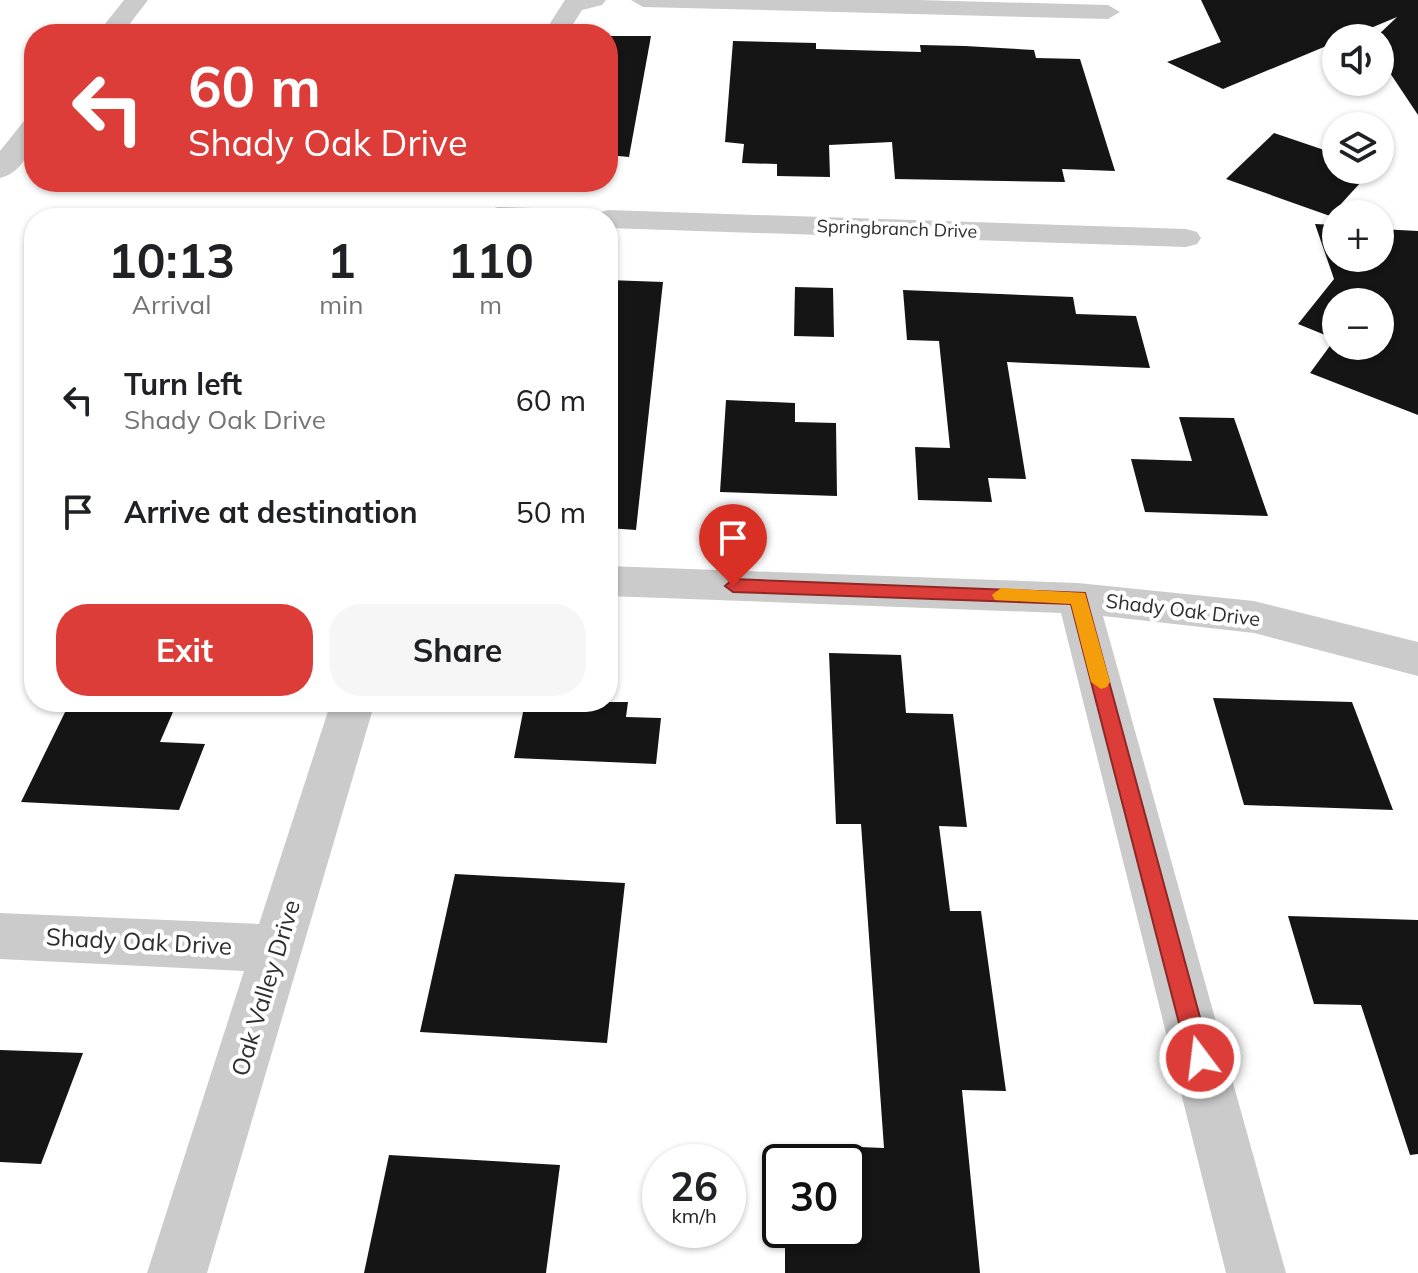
<!DOCTYPE html>
<meta charset="utf-8">
<style>
body{margin:0;font-family:Mulish,sans-serif;background:#f6f6f6;color:#202124;height:100vh;display:flex;flex-direction:column;font-size:30px;white-space:nowrap}
*{box-sizing:border-box;margin:0}
p{font-size:26px;color:#757577}
.icon{flex:none;width:44px;height:44px;fill:none;stroke:currentColor;stroke-width:2;stroke-linecap:round;stroke-linejoin:round}
.map{position:relative;flex:1;overflow:hidden}
.drawer{position:absolute;left:24px;top:208px;width:594px;height:504px;display:flex;flex-direction:column;background:#fff;border-radius:32px;box-shadow:0 2px 6px #0004}
.drawer>*{flex:none}
.hud{position:absolute;left:24px;top:24px;width:594px;height:168px;border-radius:32px;box-shadow:0 2px 6px #0004;background:#dc3d39;color:#fff;overflow:hidden}
.tools{position:absolute;left:1322px;top:24px;display:grid;gap:16px}
.tools a{display:grid;place-items:center;width:72px;height:72px;border-radius:50%;background:#fff;box-shadow:0 2px 6px #0004;font-size:40px}
.speed{position:absolute;left:642px;top:1144px;display:flex;gap:16px;font-size:40px;font-weight:700;text-align:center}
.speed>*{display:grid;place-content:center;width:104px;height:104px;border-radius:50%;background:#fff;box-shadow:0 2px 6px #0004;line-height:1}
.speed small{font-size:20px;font-weight:400}
.speed .limit{border:4px solid #111;border-radius:12px;background:#fff;color:#111}
.pin{position:absolute;display:grid;place-items:center;width:68px;height:68px;color:#fff;margin:-82px -34px;border-radius:50% 50% 50% 0;rotate:-45deg;box-shadow:0 0 8px #0007}
.pin .icon{rotate:45deg}
.me{position:absolute;width:88px;margin:-44px;rotate:345deg;stroke-linejoin:round;filter:drop-shadow(0 0 6px #0008)}
.turn{display:flex;align-items:center;gap:28px;height:168px;padding:0 32px;font-size:36px}
.turn .icon{width:104px;height:104px;stroke-width:2.5}
.turn b{display:block;font-size:56px;line-height:68px}
.eta{display:flex;justify-content:space-evenly;align-items:center;height:136px;text-align:center}
.eta b{font-size:48px;font-weight:700;line-height:56px}
.cta{display:flex;gap:16px;margin-top:auto;padding:16px 32px}
.cta a{flex:1;height:92px;border-radius:32px;background:#dc3d39;color:#fff;font-size:32px;font-weight:700;line-height:92px;text-align:center}
.cta a+a{background:#f6f6f6;color:#202124}
ul{padding:0;list-style:none}
li{display:flex;align-items:center;gap:24px;height:112px;padding:0 32px}
li div{flex:1}
li b{display:block;font-size:30px}
li em{font-style:normal}
.map>svg:first-child{display:block}
.building{fill:#151515;fill-rule:evenodd}
.lines{fill:none;stroke-linecap:round;stroke-linejoin:round}
.street{fill:#cbcbcb;fill-rule:evenodd}
.route{fill:#dc3d39;stroke:#8f2825;stroke-width:2}
.slow{fill:#f59e0b}
.labels{text-anchor:middle;stroke-width:8;stroke-linejoin:round;paint-order:stroke}
.far-street-label{font-size:18px;fill:#2e2e2e;stroke:#fff}
.street-label{font-size:20px;fill:#2e2e2e;stroke:#fff}
.near-street-label{font-size:24px;fill:#2e2e2e;stroke:#fff}
</style>
<div class="map">
<svg width="1418" height="1273" viewBox="0 0 1418 1273">
<rect width="100%" height="100%" fill="#fff"/>
<g class="building">
<polygon points="1201,0 1418,0 1418,115 1380,58 1380,38 1375,38 1397,17 1347,38 1336,38 1336,42 1223,89 1167,62 1221,42"/>
<polygon points="608,36 651,36 629,157 608,155"/>
<polygon points="733,41 816,43 816,49 921,52 920,45 965,46 1034,50 1036,58 1080,59 1115,171 1062,169 1065,182 895,179 892,142 829,145 830,177 777,176 777,164 742,163 744,144 725,142"/>
<polygon points="1274,133 1336,154 1336,170 1372,170 1330,216 1226,179"/>
<path d="M1315,224l21,1v33h44v-29l38,2v184l-108,-42 25,-34 -37,-15 36,-45zM1336,302h44v44h-44z"/>
<polygon points="608,280 663,282 636,530 608,528"/>
<polygon points="795,287 833,288 834,337 794,336"/>
<polygon points="903,290 1073,297 1076,314 1136,316 1150,368 1007,362 1026,479 988,478 992,502 918,500 915,447 950,448 939,341 907,340"/>
<polygon points="726,400 795,403 795,422 836,423 837,496 720,492"/>
<polygon points="1179,417 1234,418 1268,516 1145,512 1131,459 1192,461"/>
<polygon points="829,653 901,655 906,713 953,714 967,827 939,826 950,911 981,911 1006,1091 962,1090 980,1273 785,1273 785,1230 848,1230 848,1162 785,1162 784,1144 884,1148 861,824 836,824"/>
<polygon points="1213,698 1352,702 1393,810 1244,805"/>
<polygon points="70,702 176,705 160,742 205,744 179,810 21,802"/>
<polygon points="525,702 628,702 626,717 661,718 656,764 514,758"/>
<polygon points="455,874 625,883 607,1043 420,1032"/>
<polygon points="1288,916 1418,920 1418,1154 1410,1155 1361,1005 1314,1004"/>
<polygon points="0,1050 83,1053 41,1164 0,1162"/>
<polygon points="389,1155 560,1165 546,1273 364,1273"/>
</g>
<g class="lines">
<g class="street">
<polygon points="124,0 148,0 122,34 97,34"/>
<polygon points="565,0 606,0 602,5 582,10 567,34 543,34"/>
<polygon points="631,0 918,0 1108,5 1120,12 1108,19 643,7"/>
<path d="M34,119c0,24 -7,52 -34,59v-27l24,-30z"/>
<polygon points="498,207 567,209 578,212 582,218 484,218 487,210"/>
<polygon points="608,210 1186,229 1197,232 1201,238 1197,244 1186,247 608,228 608,218 594,218 597,213"/>
<polygon points="608,566 1078,583 1254,601 1418,642 1418,676 1254,633 1103,616 1286,1273 1226,1273 1061,613 608,596"/>
<polygon points="331,702 375,702 207,1273 147,1273 244,971 0,959 0,913 259,924"/>
</g>
</g>
<polygon class="route" points="733,579 1085,593 1211,1058 1208,1066 1200,1070 1191,1066 1188,1058 1071,604 733,592 725,586"/>
<polygon class="slow" points="1001,588 1085,593 1110,682 1107,687 1101,689 1091,682 1071,604 995,600 992,595"/>
<g class="labels">
<g class="far-street-label">
<text transform="translate(897 229) rotate(2)" y="6">Springbranch Drive</text>
</g>
<g class="street-label">
<text transform="translate(1183 610) rotate(7)" y="7">Shady Oak Drive</text>
</g>
<g class="near-street-label">
<text transform="translate(139 942) rotate(3)" y="8">Shady Oak Drive</text>
<text transform="translate(266 988) rotate(-73)" y="8">Oak Valley Drive</text>
</g>
</g>
</svg>
<div class="tools">
<a><svg class="icon" aria-label="sound" viewBox="0 0 24 24"><path d="M4 9h4l5-4v14l-5-4H4zM17 9q2 3 0 6"/></svg></a>
<a><svg class="icon" aria-label="layers" viewBox="0 0 24 24"><path d="M12 4l9 5-9 5-9-5zM3 14l9 5 9-5"/></svg></a>
<a>+</a>
<a>−</a>
</div>
<div class="speed"><div>26<small>km/h</small></div><div class="limit">30</div></div>
<div class="pin" style="left:733px;top:586px;background:#d93025"><svg class="icon" aria-label="arrive" viewBox="0 0 24 24"><path d="M6 21V4h12l-3 4 3 4H6"/></svg></div>
<svg class="me" style="left:1200px;top:1058px" viewBox="-20 -20 40 40"><circle r="17" fill="#dc3d39" stroke="#fff" stroke-width="3"/><path d="M0-11L8 9 0 5-8 9z" fill="#fff"/></svg>
<div class="hud">
<div class="turn"><svg class="icon" aria-label="left" viewBox="0 0 24 24"><path d="M17 20v-9H6M10 6l-5 5 5 5"/></svg><div><b>60 m</b>Shady Oak Drive</div></div>
</div>
<section class="drawer">
<div class="eta">
<div><b>10:13</b><p>Arrival</p></div>
<div><b>1</b><p>min</p></div>
<div><b>110</b><p>m</p></div>
</div>
<ul>
<li><svg class="icon" aria-label="left" viewBox="0 0 24 24"><path d="M17 20v-9H6M10 6l-5 5 5 5"/></svg><div><b>Turn left</b><p>Shady Oak Drive</p></div><em>60 m</em></li>
<li><svg class="icon" aria-label="arrive" viewBox="0 0 24 24"><path d="M6 21V4h12l-3 4 3 4H6"/></svg><div><b>Arrive at destination</b></div><em>50 m</em></li>
</ul>
<div class="cta"><a>Exit</a><a>Share</a></div>
</section>
</div>
